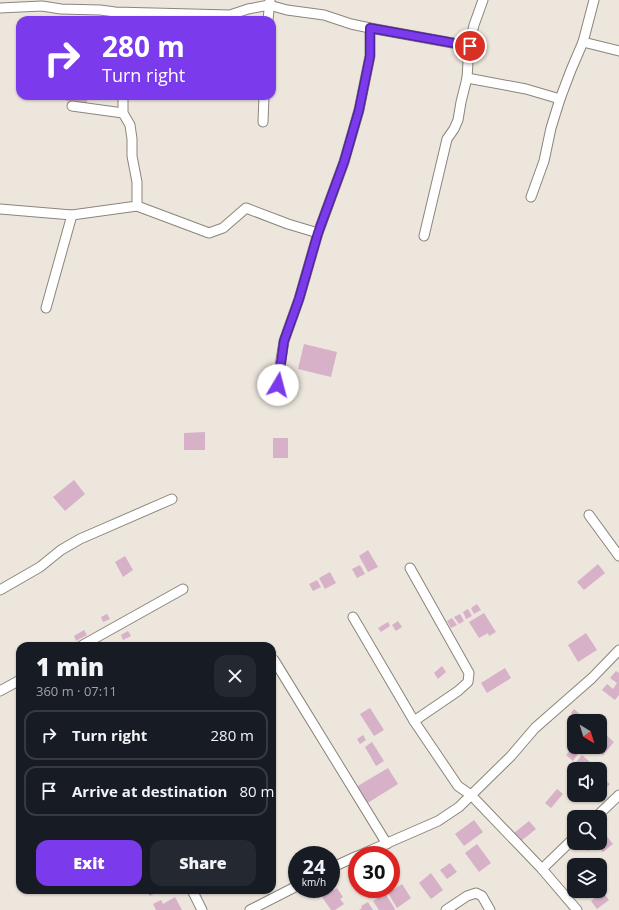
<!DOCTYPE html>
<meta charset="utf-8">
<style>
body{margin:0;font-family:"Open Sans",sans-serif;background:#242831;color:#f1f3f6;height:100vh;display:flex;flex-direction:column;font-size:15px;white-space:nowrap}
*{box-sizing:border-box;margin:0}
p{font-size:13px;color:#9ea1a6}
.icon{flex:none;width:22px;height:22px;fill:none;stroke:currentColor;stroke-width:2;stroke-linecap:round;stroke-linejoin:round}
.map{position:relative;flex:1;overflow:hidden}
.details{position:absolute;left:16px;top:642px;width:260px;height:252px;display:flex;flex-direction:column;background:#171b24;border-radius:12px;box-shadow:0 1px 3px #0004}
.details>*{flex:none}
.top-card{position:absolute;left:16px;top:16px;width:260px;height:84px;border-radius:12px;box-shadow:0 1px 3px #0004;background:#7c3aed;color:#fff;overflow:hidden}
.needle{width:26px;rotate:142deg}
.fabs{position:absolute;left:567px;top:714px;display:grid;gap:8px}
.fabs a{display:grid;place-items:center;width:40px;height:40px;border-radius:8px;background:#171b24;box-shadow:0 1px 3px #0004;font-size:20px}
.speed{position:absolute;left:288px;top:846px;display:flex;gap:8px;font-size:20px;font-weight:700;text-align:center}
.speed>*{display:grid;place-content:center;width:52px;height:52px;border-radius:50%;background:#171b24;box-shadow:0 1px 3px #0004;line-height:1}
.speed small{font-size:10px;font-weight:400}
.speed .limit{border:6px solid #d22;background:#fff;color:#111}
.pin{position:absolute;display:grid;place-items:center;width:34px;height:34px;color:#fff;margin:-17px;border:2px solid #fff;border-radius:50%;box-shadow:0 1px 4px #0007}
.me{position:absolute;width:44px;margin:-22px;rotate:8deg;stroke-linejoin:round;filter:drop-shadow(0 0 3px #0008)}
.turn{display:flex;align-items:center;gap:14px;height:84px;padding:0 20px;font-size:18px}
.turn .icon{width:52px;height:52px;stroke-width:2.5}
.turn b{display:block;font-size:28px;line-height:34px}
.round{display:grid;place-items:center;flex:none;width:42px;height:42px;border-radius:12px;background:#242831}
.headline{display:flex;align-items:center;justify-content:space-between;height:68px;padding:0 20px}
h1{font-size:24px;font-weight:800;line-height:30px}
.action{display:flex;gap:8px;margin-top:auto;padding:8px 20px}
.action a{flex:1;height:46px;border-radius:12px;background:#7c3aed;color:#fff;font-size:16px;font-weight:800;line-height:46px;text-align:center}
.action a+a{background:#242831;color:#f1f3f6}
ul{padding:0;list-style:none}
li{display:flex;align-items:center;gap:12px;height:50px;margin:0 8px 6px;padding:0 12px;border:2px solid #363941;border-radius:12px}
li div{flex:1}
li b{display:block;font-size:15px}
li em{font-style:normal}
.map>svg:first-child{display:block}
.building{fill:#d7b1c7}
.lines{fill:none;stroke-linecap:round;stroke-linejoin:round}
.minor-casing{stroke:#8b857c;stroke-width:11}
.minor{stroke:#fff;stroke-width:9}
.route-casing{stroke:#51269a;stroke-width:10}
.route{stroke:#7c3aed;stroke-width:7}
</style>
<div class="map">
<svg width="619" height="910" viewBox="0 0 619 910">
<rect width="100%" height="100%" fill="#ede6dd"/>
<g class="building">
<polygon points="67,96 87,96 87,104 69,102 69,101 66,101"/>
<polygon points="304,344 337,352 331,377 298,369"/>
<polygon points="205,432 205,450 184,450 184,433"/>
<rect x="273" y="438" width="15" height="20"/>
<polygon points="74,480 85,494 65,511 53,497"/>
<polygon points="368,550 378,567 368,572 359,556"/>
<polygon points="125,556 133,570 123,577 115,562"/>
<polygon points="598,564 605,573 584,590 577,582"/>
<polygon points="360,565 365,574 357,578 352,569"/>
<polygon points="330,572 336,583 325,589 319,578"/>
<polygon points="317,580 321,587 313,591 309,584"/>
<polygon points="477,604 481,610 474,614 471,608"/>
<polygon points="468,609 472,616 466,619 463,612"/>
<polygon points="484,613 496,632 489,636 488,633 479,638 469,622"/>
<polygon points="107,614 110,619 103,622 101,617"/>
<polygon points="460,614 464,621 459,624 454,617"/>
<polygon points="452,618 457,625 451,628 447,621"/>
<polygon points="398,621 402,627 396,631 392,625"/>
<polygon points="388,622 390,626 381,632 378,628"/>
<polygon points="84,630 87,635 76,641 74,636"/>
<polygon points="128,631 131,636 123,640 121,635"/>
<polygon points="586,633 597,650 578,662 568,645"/>
<polygon points="442,666 446,672 438,679 434,673"/>
<polygon points="505,668 511,678 487,693 481,683"/>
<polygon points="616,671 619,673 619,695 615,700 602,690 607,684 613,689 617,683 610,678"/>
<polygon points="370,708 384,730 374,736 360,714"/>
<polygon points="574,709 581,715 578,719 571,713"/>
<polygon points="363,735 366,740 360,744 357,739"/>
<polygon points="606,735 614,742 603,755 595,748 600,747 600,742"/>
<polygon points="372,742 384,761 376,766 365,747"/>
<polygon points="573,747 580,751 573,761 566,755"/>
<polygon points="582,755 590,762 584,769 574,769 574,771 571,768"/>
<polygon points="388,768 398,784 366,804 356,787"/>
<polygon points="600,775 610,784 603,792 600,789"/>
<polygon points="557,789 563,794 551,808 545,803"/>
<polygon points="474,820 483,832 464,846 455,834"/>
<polygon points="529,821 536,829 521,841 514,833"/>
<polygon points="606,835 613,844 603,852 596,843 600,843 600,840"/>
<polygon points="582,843 594,843 595,845 588,851"/>
<polygon points="477,844 491,863 479,872 465,853"/>
<polygon points="450,863 457,872 447,879 440,870"/>
<polygon points="431,873 443,890 431,899 419,883"/>
<polygon points="402,884 411,898 397,908 388,893"/>
<polygon points="337,888 343,897 340,899 344,904 335,910 331,910 322,897"/>
<polygon points="146,890 161,890 150,896"/>
<polygon points="603,892 609,900 597,909 591,901"/>
<polygon points="385,893 395,909 394,910 379,910 373,901"/>
<polygon points="175,897 182,910 156,910 153,904 161,900 163,904"/>
<polygon points="368,902 373,910 359,910 362,908 361,906"/>
</g>
<g class="lines">
<defs>
<g id="minor">
<polyline points="0,8 42,6 61,9 100,10 115,12 230,15 248,9 269,5 287,10 324,15 351,24 370,28 469,46"/>
<polyline points="268,20 270,0"/>
<polyline points="583,42 594,0"/>
<polyline points="467,78 526,89 560,99"/>
<polyline points="72,106 123,113"/>
<polyline points="263,122 264,96"/>
<polyline points="531,197 544,161 551,128 560,99 571,70 583,42 619,51"/>
<polyline points="137,206 209,233 223,228 246,208 288,224 318,233"/>
<polyline points="0,209 72,215 137,206 137,182 132,156 132,139 130,125 123,113 123,96"/>
<polyline points="424,236 447,139 454,129 458,120 461,102 467,78 469,46 474,25 483,0"/>
<polyline points="46,308 72,215"/>
<polyline points="277,385 284,341 299,299 318,233 344,162 359,110 370,56 370,28"/>
<polyline points="589,515 619,556"/>
<polyline points="410,568 469,673 468,682 458,691 414,721"/>
<polyline points="0,590 40,567 61,550 80,539 172,499"/>
<polyline points="353,617 414,721 458,786 471,795 542,869 577,910"/>
<polyline points="81,646 183,589"/>
<polyline points="274,660 387,844"/>
<polyline points="0,691 20,680"/>
<polyline points="596,817 619,795"/>
<polyline points="360,855 438,821 459,807 511,756 535,728 592,678 619,650"/>
<polyline points="331,868 357,856"/>
<polyline points="542,869 574,838"/>
<polyline points="192,890 202,910"/>
<polyline points="250,910 297,886"/>
<polyline points="446,910 467,896 476,893 482,896 490,910"/>
</g>
</defs>
<use href="#minor" class="minor-casing"/>
<use href="#minor" class="minor"/>
</g>
<g class="lines">
<defs>
<polyline id="route" points="278,385 284,341 299,299 318,233 344,162 359,110 370,56 370,28 470,46"/>
</defs>
<use href="#route" class="route-casing"/>
<use href="#route" class="route"/>
</g>
</svg>
<div class="fabs">
<a><svg class="needle" viewBox="-14 -14 28 28"><path d="M0-13l5 13h-10z" fill="#e53935"/><path d="M0 13l5-13h-10z" fill="#9ea1a6"/></svg></a>
<a><svg class="icon" aria-label="sound" viewBox="0 0 24 24"><path d="M4 9h4l5-4v14l-5-4H4zM17 9q2 3 0 6"/></svg></a>
<a><svg class="icon" aria-label="search" viewBox="0 0 24 24"><circle cx="10" cy="10" r="6"/><path d="M15 15l6 6"/></svg></a>
<a><svg class="icon" aria-label="layers" viewBox="0 0 24 24"><path d="M12 4l9 5-9 5-9-5zM3 14l9 5 9-5"/></svg></a>
</div>
<div class="speed"><div>24<small>km/h</small></div><div class="limit">30</div></div>
<div class="pin" style="left:470px;top:46px;background:#d93025"><svg class="icon" aria-label="arrive" viewBox="0 0 24 24"><path d="M6 21V4h12l-3 4 3 4H6"/></svg></div>
<svg class="me" style="left:278px;top:385px" viewBox="-20 -20 40 40"><circle r="19" fill="#fff"/><path d="M0-13L10 11 0 6-10 11z" fill="#7c3aed"/></svg>
<div class="top-card">
<div class="turn"><svg class="icon" aria-label="right" viewBox="0 0 24 24"><path d="M7 20v-9h11M14 6l5 5-5 5"/></svg><div><b>280 m</b>Turn right</div></div>
</div>
<section class="details">
<div class="headline"><div><h1>1 min</h1><p>360 m · 07:11</p></div><a class="round"><svg class="icon" aria-label="close" viewBox="0 0 24 24"><path d="M6 6l12 12M18 6L6 18"/></svg></a></div>
<ul>
<li><svg class="icon" aria-label="right" viewBox="0 0 24 24"><path d="M7 20v-9h11M14 6l5 5-5 5"/></svg><div><b>Turn right</b></div><em>280 m</em></li>
<li><svg class="icon" aria-label="arrive" viewBox="0 0 24 24"><path d="M6 21V4h12l-3 4 3 4H6"/></svg><div><b>Arrive at destination</b></div><em>80 m</em></li>
</ul>
<div class="action"><a>Exit</a><a>Share</a></div>
</section>
</div>
